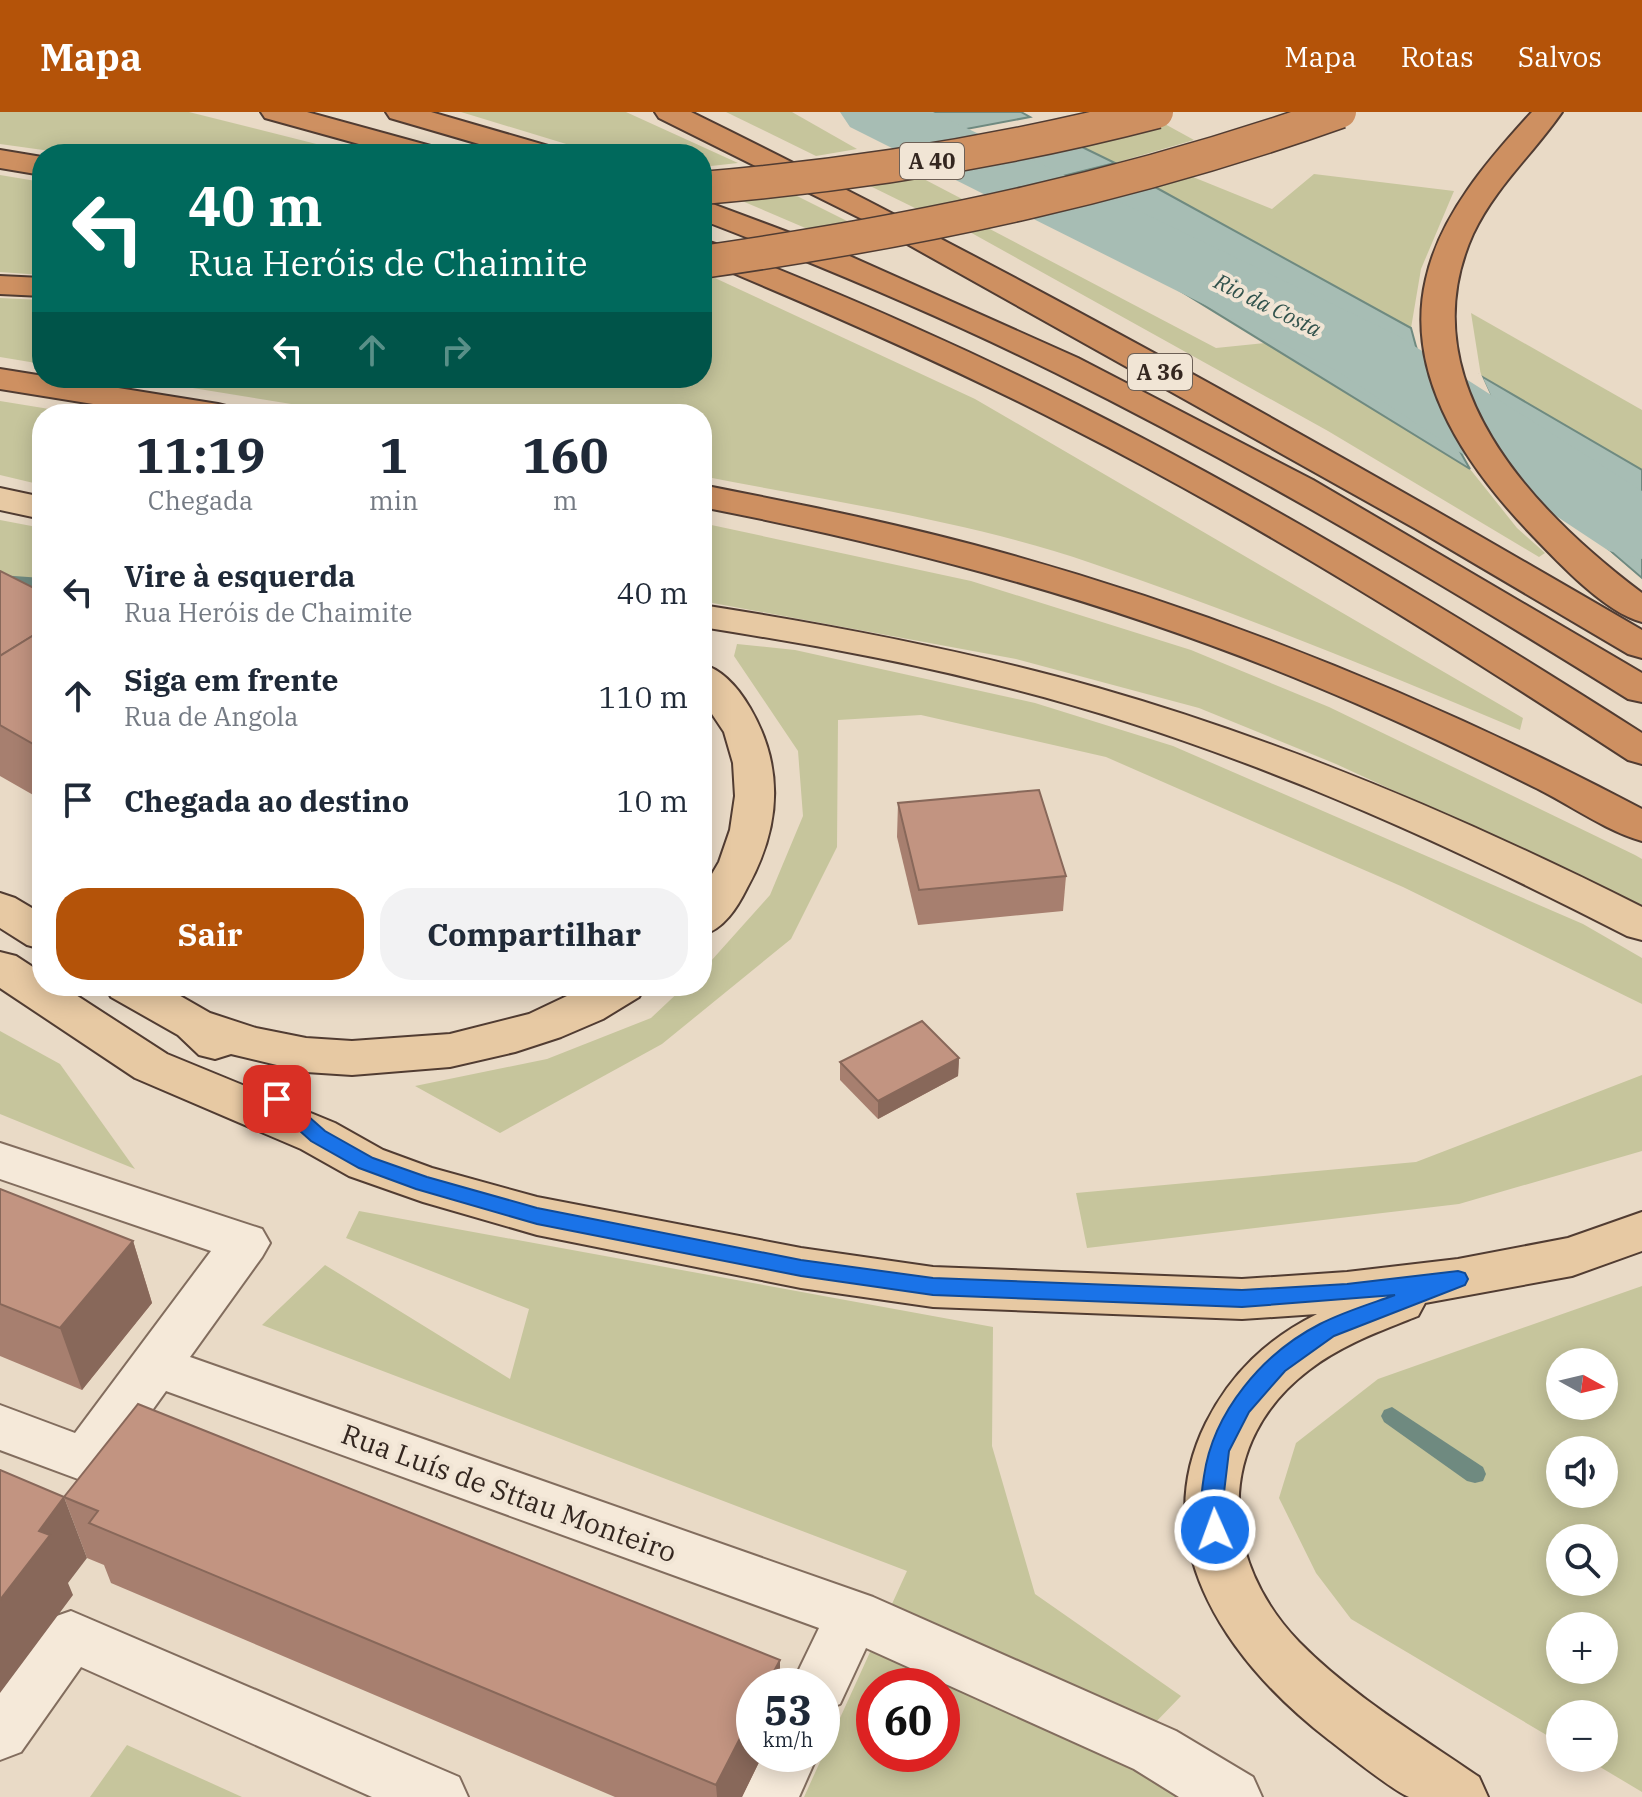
<!DOCTYPE html>
<html lang="pt">
<meta charset="utf-8">
<style>
body{margin:0;font-family:"IBM Plex Serif",serif;background:#f2f2f3;color:#1f2937;height:100vh;display:flex;flex-direction:column;font-size:30px;white-space:nowrap}
*{box-sizing:border-box;margin:0}
p{font-size:26px;color:#747a83}
.icon{flex:none;width:44px;height:44px;fill:none;stroke:currentColor;stroke-width:2;stroke-linecap:round;stroke-linejoin:round}
.map{position:relative;flex:1;overflow:hidden}
.side{position:absolute;left:32px;top:292px;width:680px;height:592px;display:flex;flex-direction:column;background:#fff;border-radius:32px;box-shadow:0 4px 20px #0003}
.side>*{flex:none}
.top-card{position:absolute;left:32px;top:32px;width:680px;height:244px;border-radius:32px;box-shadow:0 4px 20px #0003;background:#00695c;color:#fff;overflow:hidden}
.needle{width:52px;rotate:98deg}
.controls{position:absolute;left:1546px;top:1236px;display:grid;gap:16px}
.controls a{display:grid;place-items:center;width:72px;height:72px;border-radius:50%;background:#fff;box-shadow:0 4px 20px #0003;font-size:40px}
.speed{position:absolute;left:736px;top:1556px;display:flex;gap:16px;font-size:40px;font-weight:700;text-align:center}
.speed>*{display:grid;place-content:center;width:104px;height:104px;border-radius:50%;background:#fff;box-shadow:0 4px 20px #0003;line-height:1}
.speed small{font-size:20px;font-weight:400}
.speed .limit{border:12px solid #d22;background:#fff;color:#111}
.pin{position:absolute;display:grid;place-items:center;width:68px;height:68px;color:#fff;margin:-34px;border-radius:16px;box-shadow:0 4px 12px #0006}
.me{position:absolute;width:88px;margin:-44px;rotate:358deg;stroke-linejoin:round;filter:drop-shadow(0 0 6px #0008)}
.turn{display:flex;align-items:center;gap:28px;height:168px;padding:0 24px;font-size:36px}
.turn .icon{width:104px;height:104px;stroke-width:2.5}
.turn b{display:block;font-size:56px;line-height:68px}
.lanes{display:flex;align-items:center;height:76px;padding:0 24px;background:#0003;justify-content:center;gap:40px;direction:ltr}
.lanes .off{opacity:.35}
.eta{display:flex;justify-content:space-evenly;align-items:center;height:136px;text-align:center}
.eta b{font-size:48px;font-weight:800;line-height:56px}
.button{display:flex;gap:16px;margin-top:auto;padding:16px 24px}
.button a{flex:1;height:92px;border-radius:32px;background:#b45309;color:#fff;font-size:32px;font-weight:800;line-height:92px;text-align:center}
.button a+a{background:#f2f2f3;color:#1f2937}
ul{padding:0;list-style:none}
li{display:flex;align-items:center;gap:24px;height:104px;padding:0 24px}
li div{flex:1}
li b{display:block;font-size:30px}
li em{font-style:normal}
header{display:flex;align-items:center;gap:48px;box-sizing:border-box;height:112px;padding:0 40px;background:#b45309;color:#fff}
header strong{font-size:38px}
nav{display:flex;gap:44px;margin-inline-start:auto;font-size:28px}
.map>svg:first-child{display:block}
.green{fill:#c6c59c;fill-rule:evenodd}
.water{fill:#a7bdb4;stroke:#6f8a80;stroke-width:2}
.pier{fill:#e9dac6}
.lines{fill:none;stroke-linecap:round;stroke-linejoin:round}
.stream{fill:#6f8a80;fill-rule:evenodd}
.river{fill:#a7bdb4;fill-rule:evenodd}
.minor-casing{stroke:#826d5e;stroke-width:4}
.major-casing{stroke:#513c32;stroke-width:4}
.highway-casing{stroke:#513c32;stroke-width:4}
.minor{fill:#f5e9d9;fill-rule:evenodd}
.major{fill:#e7c9a3;fill-rule:evenodd}
.highway{fill:#ce9061;fill-rule:evenodd}
.highway-bridge-casing{stroke:#513c32;stroke-width:35;stroke-linecap:butt}
.highway-bridge{stroke:#ce9061;stroke-width:32}
.wall{fill:#a77f6f}
.shaded-wall{fill:#88685a}
.building{fill:#c29481;stroke:#88685a;stroke-width:2}
.route{fill:#1a73e8;stroke:#114b97;stroke-width:2}
.labels{text-anchor:middle;stroke-width:8;stroke-linejoin:round;paint-order:stroke}
.shield{fill:#f1e5d5;stroke:#6d6056;stroke-width:2}
.shield-label{font-size:22px;font-weight:bold;fill:#342720}
.far-water-label{font-size:22px;font-style:italic;fill:#31524c;stroke:#f1e5d5}
.near-street-label{font-size:28px;fill:#342720;stroke:#f1e5d5}
</style>
<header>
<strong>Mapa</strong>
<nav><a>Mapa</a><a>Rotas</a><a>Salvos</a></nav>
</header>
<div class="map">
<svg width="1642" height="1685" viewBox="0 0 1642 1685">
<rect width="100%" height="100%" fill="#e9dac6"/>
<g class="green">
<polygon points="0,0 189,0 356,42 72,42 0,32"/>
<polygon points="461,0 626,0 738,51 702,55 702,42 599,42"/>
<polygon points="726,0 792,0 857,37 816,44"/>
<polygon points="1163,11 1194,28 1115,51 1078,33"/>
<polygon points="1314,62 1454,79 1421,157 1411,216 1155,75 1193,65 1272,97"/>
<polygon points="0,63 42,70 42,163 0,160"/>
<polygon points="918,64 964,88 919,98 864,71"/>
<polygon points="791,81 851,111 810,118 735,86"/>
<polygon points="986,115 1216,236 1265,231 1470,357 1517,416 1545,441 1539,445 1328,319 968,119"/>
<path d="M702,160l273,127 548,319 -3,12c-141,-59 -284,-118 -429,-167 -122,-42 -262,-62 -389,-87v-62h-349l-222,-36h571z"/>
<polygon points="0,186 42,188 42,252 0,245"/>
<polygon points="1471,201 1642,298 1642,358 1481,264"/>
<polygon points="0,289 80,302 42,302 42,373 0,363"/>
<polygon points="0,408 42,416 42,489 0,485"/>
<polygon points="702,411 971,469 1191,538 1329,595 1635,743 1642,747 1642,793 1336,652 1199,596 1016,547 702,489"/>
<polygon points="737,532 795,538 1035,591 1173,634 1583,812 1642,846 1642,892 1403,775 1106,645 921,603 838,608 837,735 791,827 662,932 500,1021 415,974 547,947 651,906 685,874 702,874 702,859 770,783 803,704 798,639 734,544"/>
<polygon points="0,919 60,952 135,1057 0,1002"/>
<polygon points="1642,963 1642,1039 1459,1092 1087,1136 1076,1081 1416,1050"/>
<path d="M359,1099l634,116 -1,119 43,148 146,102 -61,63 60,38h-376l103,-226 -645,-246 63,-60 185,114 19,-70 -183,-71zM874,1574h68v68h-68z"/>
<path d="M1642,1174v506l-57,-34h19v-44h-44v29l-209,-124 -35,-46 -37,-75 17,-55 82,-64zM1560,1250h44v44h-44zM1560,1338h44v44h-44zM1560,1426h44v44h-44zM1560,1514h44v44h-44z"/>
<polygon points="127,1633 242,1685 90,1685"/>
</g>
<g class="water">
<polygon points="856,0 1021,0 1030,5 908,28"/>
<polygon points="1078,33 1115,51 999,80 959,56"/>
<path d="M1155,75l256,141c13,52 32,95 59,141l-418,-257z"/>
<polygon points="1481,264 1642,358 1642,466 1552,389 1526,361"/>
</g>
<polygon class="pier" points="1480,260 1526,361 1552,389 1642,468 1639,469 1549,392 1523,363 1477,266"/>
<g class="lines">
<g class="stream">
<polygon points="0,463 42,466 42,476 0,473"/>
<polygon points="1392,1295 1483,1355 1486,1362 1483,1369 1475,1371 1467,1369 1384,1310 1381,1304 1384,1298"/>
</g>
<polygon class="river" points="840,0 933,0 1397,223 1642,379 1642,447 1609,439 1337,259 850,15"/>
<defs>
<g id="minor">
<polygon points="0,1031 262,1117 270,1131 262,1145 190,1245 873,1485 1176,1619 1253,1665 1262,1685 1179,1685 1134,1657 866,1536 840,1592 822,1599 822,1574 791,1574 819,1516 166,1279 105,1364 86,1370 0,1338 0,1293 75,1321 211,1139 0,1067"/>
<polygon points="71,1499 459,1665 468,1685 372,1685 81,1555 21,1640 0,1648 0,1574 51,1506"/>
<polygon points="759,1642 818,1642 799,1685 739,1685"/>
</g>
<g id="major">
<polygon points="0,376 42,385 42,407 0,398"/>
<path d="M702,493c134,21 266,46 396,83 189,54 369,131 544,219v33l-15,-4c-206,-106 -420,-201 -646,-255 -92,-23 -185,-39 -279,-54z"/>
<path d="M702,552c21,6 37,25 48,44 35,60 30,121 -3,180 -10,20 -23,41 -45,47v-44l17,-29 11,-32 5,-34 -2,-33 -9,-31 -22,-33z"/>
<polygon points="0,781 15,786 42,802 42,837 27,833 0,816"/>
<path d="M0,840l16,4 26,17v13h20l105,68 168,69 48,27 49,18 105,29 264,51 132,19 309,12 105,-7 111,-13 110,-21 74,-26v39l-70,25 -147,27 -7,13c-38,15 -77,29 -109,54 -95,72 -89,190 -10,272 52,53 119,93 180,135l9,20c-18,0 -65,0 -79,0 -16,-6 -64,-45 -80,-57 -97,-75 -185,-192 -123,-317 25,-50 61,-84 111,-109l-75,5 -309,-12 -132,-19 -264,-53 -114,-33 -74,-26 -48,-27 -166,-71 -135,-90z"/>
<polygon points="105,874 163,874 210,901 256,916 306,926 352,929 450,922 529,902 588,874 645,874 639,885 603,907 561,925 515,940 450,955 352,963 306,960 231,942 215,947 199,943 178,923 111,885"/>
</g>
<g id="highway">
<polygon points="261,0 307,0 438,36 443,42 395,42 265,6"/>
<polygon points="386,0 431,0 555,36 560,42 513,42 390,6"/>
<path d="M655,0h36c324,159 639,336 951,518v28l-14,-4 -212,-125 -548,-307 -209,-104z"/>
<path d="M1532,0h30c-29,42 -67,75 -89,122 -66,147 60,277 169,359v29c-36,-9 -82,-58 -108,-85 -65,-67 -131,-160 -108,-258 14,-64 63,-120 106,-167z"/>
<polygon points="0,38 42,45 42,63 0,56"/>
<path d="M702,88l134,50 242,108 235,122 329,193v29l-14,-3c-186,-116 -375,-228 -572,-326 -115,-57 -234,-107 -354,-153z"/>
<path d="M702,128c25,6 49,18 73,28 49,20 97,40 145,62 252,112 489,255 722,403v31l-14,-4c-181,-118 -364,-234 -557,-332 -120,-62 -244,-116 -369,-168z"/>
<polygon points="0,164 42,166 42,184 0,182"/>
<polygon points="0,257 218,292 230,295 235,302 155,302 0,277"/>
<path d="M702,373c91,18 182,36 272,60 232,62 456,152 668,264v32c-38,-11 -73,-37 -108,-54 -72,-36 -144,-70 -219,-101 -198,-83 -403,-138 -613,-179z"/>
</g>
</defs>
<use href="#minor" class="minor-casing"/>
<use href="#major" class="major-casing"/>
<use href="#highway" class="highway-casing"/>
<use href="#minor" class="minor"/>
<use href="#major" class="major"/>
<use href="#highway" class="highway"/>
<defs>
<g id="highway-bridge">
<path d="M702,76c154,-13 305,-37 455,-76"/>
<path d="M702,150c222,-32 427,-75 638,-150"/>
</g>
</defs>
<use href="#highway-bridge" class="highway-bridge-casing"/>
<use href="#highway-bridge" class="highway-bridge"/>
</g>
<g class="wall">
<polygon points="0,459 42,480 42,688 0,664"/>
<polygon points="898,691 1066,764 1063,799 918,813 897,725"/>
<polygon points="959,946 958,964 878,1007 840,968 840,950"/>
<polygon points="0,1077 133,1129 152,1191 82,1278 0,1244"/>
<polygon points="64,1385 763,1642 742,1685 615,1685 111,1471 104,1453 87,1446"/>
</g>
<g class="shaded-wall">
<polygon points="959,946 958,964 878,1007 878,989"/>
<polygon points="133,1129 152,1191 82,1278 60,1216"/>
<polygon points="64,1385 87,1446 68,1471 73,1483 0,1581 0,1488 39,1419"/>
<polygon points="780,1548 780,1574 766,1574"/>
<polygon points="754,1599 754,1642 763,1642 742,1685 717,1685 716,1673"/>
</g>
<g class="building">
<polygon points="0,459 42,480 42,518 0,544"/>
<polygon points="42,518 42,637 0,613 0,544"/>
<polygon points="1039,678 1066,764 919,778 898,691"/>
<polygon points="922,909 959,946 878,989 840,950"/>
<polygon points="0,1077 133,1129 60,1216 0,1192"/>
<polygon points="138,1292 780,1548 766,1574 754,1574 754,1599 716,1673 89,1411 98,1399 64,1385"/>
<polygon points="0,1358 64,1385 39,1419 50,1423 0,1488"/>
</g>
<path class="route" d="M277,979l6,3 42,37 48,27 54,19 110,31 264,52 132,18 309,12 105,-6 111,-13 7,2 3,6 -3,6 -131,51 -49,35 -36,41 -20,39 -6,50 3,29 -3,6 -8,3 -8,-3c-9,-18 -6,-41 -3,-60 9,-64 59,-123 116,-152 23,-12 50,-20 75,-29l-153,12 -309,-12 -132,-19 -264,-52 -121,-35 -57,-21 -48,-27 -41,-37 -3,-5 3,-5z"/>
<g class="labels">
<g class="shield">
<rect x="900" y="31" width="64" height="36" rx="6"/>
<rect x="1128" y="242" width="64" height="36" rx="6"/>
</g>
<g class="shield-label">
<text x="932" y="57">A 40</text>
<text x="1160" y="268">A 36</text>
</g>
<g class="far-water-label">
<text transform="translate(1268 193) rotate(26)" y="8">Rio da Costa</text>
</g>
<g class="near-street-label">
<text transform="translate(509 1381) rotate(20)" y="10">Rua Luís de Sttau Monteiro</text>
</g>
</g>
</svg>
<div class="controls">
<a><svg class="needle" viewBox="-14 -14 28 28"><path d="M0-13l5 13h-10z" fill="#e53935"/><path d="M0 13l5-13h-10z" fill="#747a83"/></svg></a>
<a><svg class="icon" aria-label="sound" viewBox="0 0 24 24"><path d="M4 9h4l5-4v14l-5-4H4zM17 9q2 3 0 6"/></svg></a>
<a><svg class="icon" aria-label="search" viewBox="0 0 24 24"><circle cx="10" cy="10" r="6"/><path d="M15 15l6 6"/></svg></a>
<a>+</a>
<a>−</a>
</div>
<div class="speed"><div>53<small>km/h</small></div><div class="limit">60</div></div>
<div class="pin" style="left:277px;top:987px;background:#d93025"><svg class="icon" aria-label="arrive" viewBox="0 0 24 24"><path d="M6 21V4h12l-3 4 3 4H6"/></svg></div>
<svg class="me" style="left:1215px;top:1418px" viewBox="-20 -20 40 40"><circle r="17" fill="#1a73e8" stroke="#fff" stroke-width="3"/><path d="M0-11L8 9 0 5-8 9z" fill="#fff"/></svg>
<div class="top-card">
<div class="turn"><svg class="icon" aria-label="left" viewBox="0 0 24 24"><path d="M17 20v-9H6M10 6l-5 5 5 5"/></svg><div><b>40 m</b>Rua Heróis de Chaimite</div></div>
<div class="lanes"><svg class="icon" aria-label="left" viewBox="0 0 24 24"><path d="M17 20v-9H6M10 6l-5 5 5 5"/></svg><svg class="icon off" aria-label="ahead" viewBox="0 0 24 24"><path d="M12 20V5M6 11l6-6 6 6"/></svg><svg class="icon off" aria-label="right" viewBox="0 0 24 24"><path d="M7 20v-9h11M14 6l5 5-5 5"/></svg></div>
</div>
<section class="side">
<div class="eta">
<div><b>11:19</b><p>Chegada</p></div>
<div><b>1</b><p>min</p></div>
<div><b>160</b><p>m</p></div>
</div>
<ul>
<li><svg class="icon" aria-label="left" viewBox="0 0 24 24"><path d="M17 20v-9H6M10 6l-5 5 5 5"/></svg><div><b>Vire à esquerda</b><p>Rua Heróis de Chaimite</p></div><em>40 m</em></li>
<li><svg class="icon" aria-label="ahead" viewBox="0 0 24 24"><path d="M12 20V5M6 11l6-6 6 6"/></svg><div><b>Siga em frente</b><p>Rua de Angola</p></div><em>110 m</em></li>
<li><svg class="icon" aria-label="arrive" viewBox="0 0 24 24"><path d="M6 21V4h12l-3 4 3 4H6"/></svg><div><b>Chegada ao destino</b></div><em>10 m</em></li>
</ul>
<div class="button"><a>Sair</a><a>Compartilhar</a></div>
</section>
</div>
